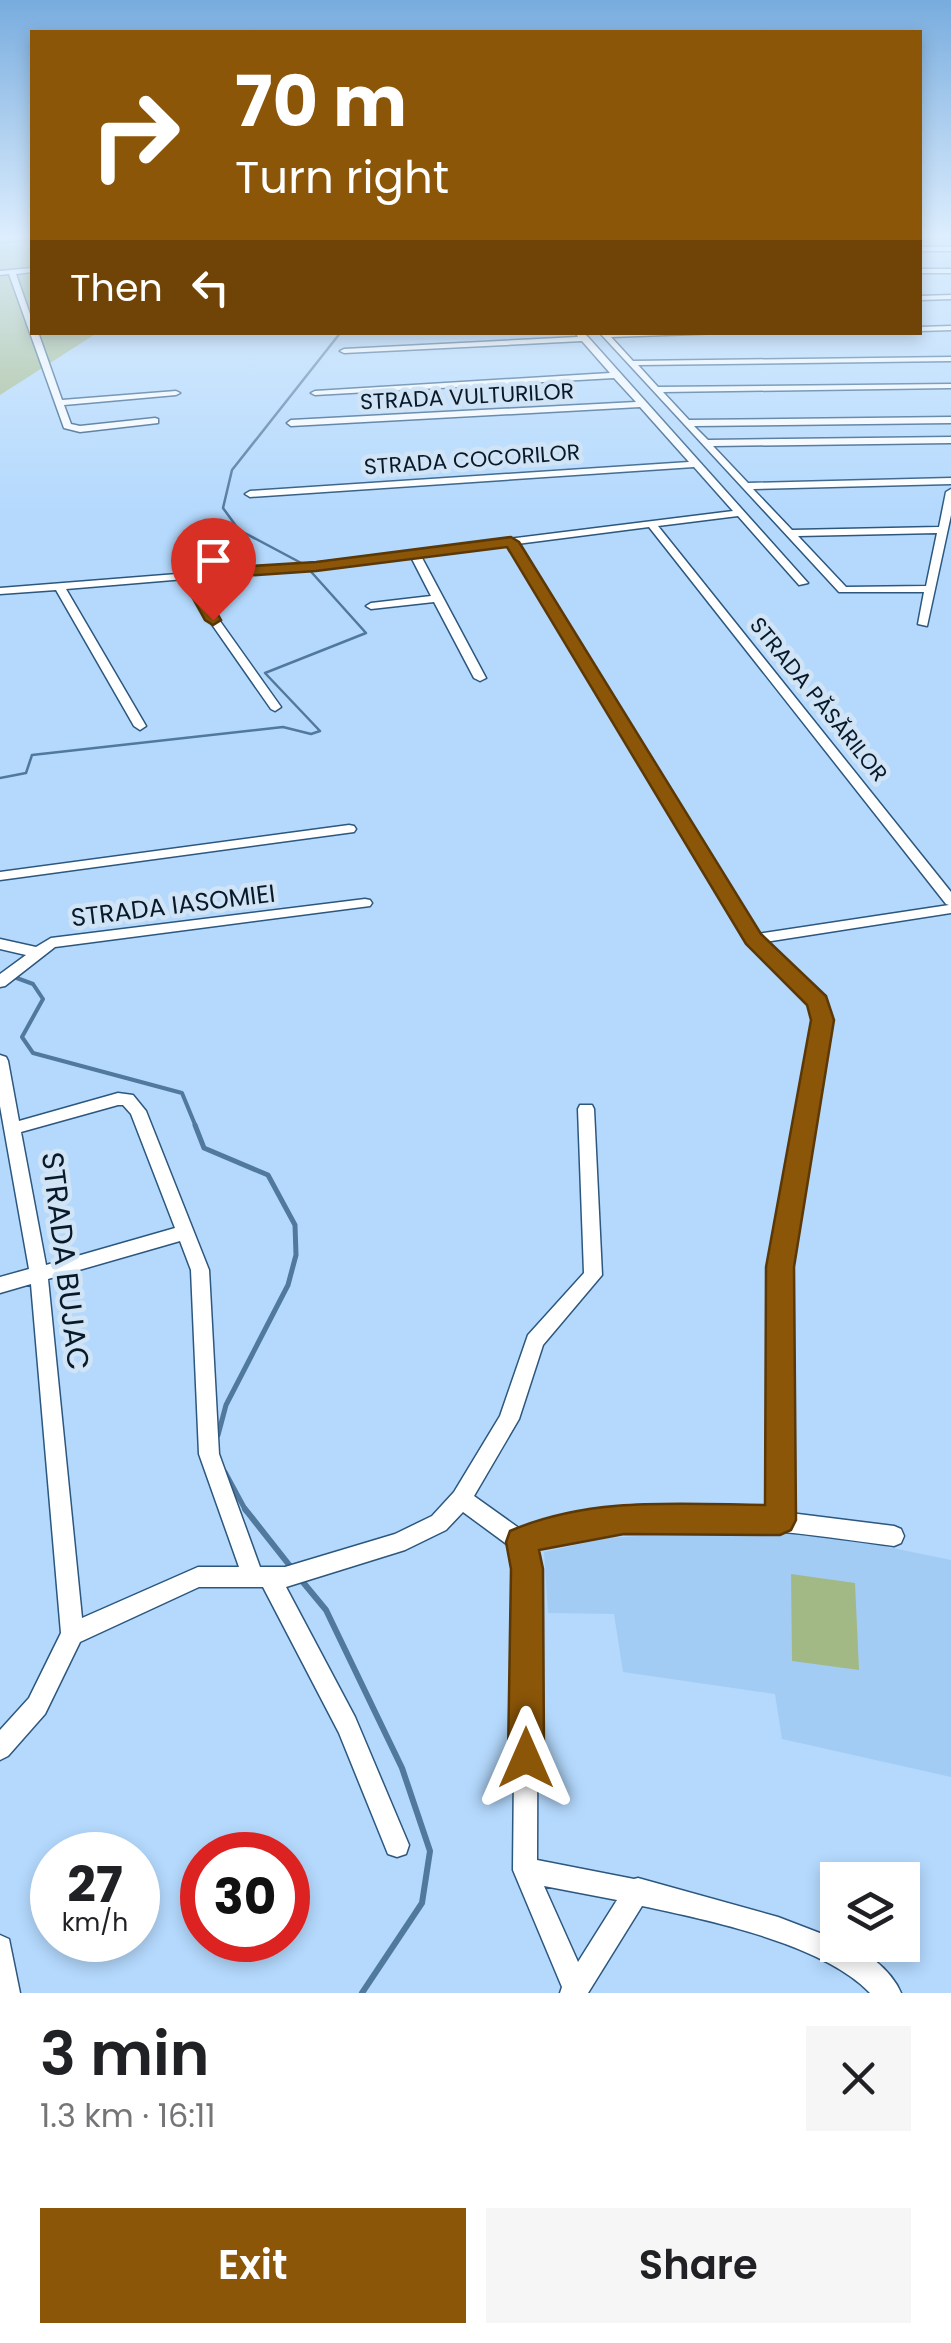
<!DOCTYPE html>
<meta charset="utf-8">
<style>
body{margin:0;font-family:Poppins,sans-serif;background:#f6f6f6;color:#202124;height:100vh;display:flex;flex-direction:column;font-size:38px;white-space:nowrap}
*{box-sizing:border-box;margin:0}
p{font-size:32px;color:#757577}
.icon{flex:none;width:55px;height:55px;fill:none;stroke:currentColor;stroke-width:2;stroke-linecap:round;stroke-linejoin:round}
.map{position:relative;height:1993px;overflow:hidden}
.drawer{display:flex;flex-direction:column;background:#fff;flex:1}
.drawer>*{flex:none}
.top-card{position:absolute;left:30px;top:30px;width:892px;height:305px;border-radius:0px;box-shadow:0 5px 15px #0003;background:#8c5608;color:#fff;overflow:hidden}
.buttons{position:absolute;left:820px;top:1862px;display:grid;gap:20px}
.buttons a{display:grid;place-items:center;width:100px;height:100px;border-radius:0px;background:#fff;box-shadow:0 5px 15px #0003;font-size:50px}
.speed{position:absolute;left:30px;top:1832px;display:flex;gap:20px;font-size:50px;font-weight:700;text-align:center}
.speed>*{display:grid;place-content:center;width:130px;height:130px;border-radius:50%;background:#fff;box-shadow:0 5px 15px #0003;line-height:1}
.speed small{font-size:25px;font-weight:400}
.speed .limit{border:15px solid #d22;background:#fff;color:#111}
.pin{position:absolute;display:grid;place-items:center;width:85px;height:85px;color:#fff;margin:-102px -42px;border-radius:50% 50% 50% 0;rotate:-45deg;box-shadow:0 0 10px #0007}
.pin .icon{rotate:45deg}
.me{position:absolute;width:110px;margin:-55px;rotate:0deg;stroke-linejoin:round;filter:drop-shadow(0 0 8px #0008)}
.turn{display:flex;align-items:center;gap:35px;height:210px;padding:0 40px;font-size:45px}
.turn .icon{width:130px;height:130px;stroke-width:2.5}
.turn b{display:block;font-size:70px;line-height:85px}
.then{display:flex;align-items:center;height:95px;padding:0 40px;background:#0003;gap:20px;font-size:38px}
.round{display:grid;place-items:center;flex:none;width:105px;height:105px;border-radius:0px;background:#f6f6f6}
.overview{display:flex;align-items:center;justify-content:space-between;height:170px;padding:0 40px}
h1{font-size:60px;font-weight:600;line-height:75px}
.primary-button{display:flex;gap:20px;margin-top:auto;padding:20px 40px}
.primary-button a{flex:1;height:115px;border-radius:0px;background:#8c5608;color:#fff;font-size:40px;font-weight:600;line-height:115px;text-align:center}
.primary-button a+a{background:#f6f6f6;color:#202124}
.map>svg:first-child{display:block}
.built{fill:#a3ccf4}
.green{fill:#a2b986}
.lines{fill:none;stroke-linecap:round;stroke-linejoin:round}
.stream-far3{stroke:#51789d;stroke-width:2.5}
.stream-far2{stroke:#51789d;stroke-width:4}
.stream-far1{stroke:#51789d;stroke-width:5}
.stream{stroke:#51789d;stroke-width:6}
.minor-casing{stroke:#2c577e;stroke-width:3}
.minor{fill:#fff;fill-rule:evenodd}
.route{fill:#8c5608;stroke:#5b3805;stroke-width:2.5}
.labels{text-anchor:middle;stroke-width:9;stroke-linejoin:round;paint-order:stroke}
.far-street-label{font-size:22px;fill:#081a2a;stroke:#d1e4f6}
.street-label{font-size:25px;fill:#081a2a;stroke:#d1e4f6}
.near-street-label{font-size:30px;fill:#081a2a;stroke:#d1e4f6}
</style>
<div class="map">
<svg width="951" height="1993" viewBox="0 0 951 1993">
<rect width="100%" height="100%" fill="#b4d9fd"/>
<polygon class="built" points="757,1529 829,1535 951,1560 951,1777 782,1739 775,1694 623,1672 614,1614 548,1613 544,1552 607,1538"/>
<g class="green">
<polygon points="32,235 32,332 97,333 0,395 0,238"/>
<polygon points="791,1574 855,1583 859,1670 792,1661"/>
</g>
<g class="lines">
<g class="stream-far3">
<polyline points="0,243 32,240"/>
<polyline points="0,778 26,773 32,755 283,727 311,734 320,731 265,673 366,633 305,565 239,530 223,508 232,470 341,332"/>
</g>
<polyline class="stream-far2" points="14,977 33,984 43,999 22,1037 33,1053 182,1093 196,1127"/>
<g class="stream-far1">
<polyline points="195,1125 204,1148 268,1175 295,1225 296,1255 288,1285 226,1405 218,1435"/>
<polyline points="225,1472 246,1511"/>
</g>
<g class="stream">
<polyline points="245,1509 290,1566"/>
<polyline points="302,1581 326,1610 402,1768 430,1851 422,1903 362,1993"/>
</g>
<defs>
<g id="minor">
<rect x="920" y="235" width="31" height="3"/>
<rect x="920" y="247" width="31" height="4"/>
<polygon points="32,268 32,272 16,274 32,320 32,332 38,332 62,400 176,391 180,393 176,395 64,405 71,424 80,426 155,418 158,419 158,423 80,432 64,428 9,274 0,275 0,271"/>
<rect x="920" y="269" width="31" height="4"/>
<polygon points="951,295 951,299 920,300 920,296"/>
<polygon points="951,326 951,330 920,331 920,327"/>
<path d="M575,332h8l5,5 220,246 -9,2 -61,-69 -80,10 293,366v21l-186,29c25,23 55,43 65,77l-41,248 1,246 104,13 7,3 3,7 -3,7 -7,3c-118,-16 -246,-36 -361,2l5,21 -1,291 97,19 4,-1 140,39 60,23v5c24,0 54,26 63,48h-31c-46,-49 -162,-73 -228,-87l-54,87h-28l2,-6 -49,-117 3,-301 -4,-21 -49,-36 -17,18 -41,20 -119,37 69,130 54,128 -3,9 -9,3 -9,-3 -49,-121 -76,-146h-64l-119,55 -35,72 -37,42 -8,4v-30l29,-32 32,-65 -30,-349 -31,9v-16l29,-8 -29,-163v-51l6,2 2,4 11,60 99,-28 15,2 13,16 63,159 10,184 41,113h25l110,-33 37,-18 22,-24 46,-76 28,-81 56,-62 -6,-164 2,-4h12l2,4 8,166 -59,70 -24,74 -45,77 49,35c80,-26 163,-27 247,-20l1,-244 43,-248c-9,-33 -42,-54 -66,-77l-240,-397 -87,11 65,122 -6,3 -6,-3 -40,-76 -63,7 -5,-3 5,-3 60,-7 -20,-39 -96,12 -120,10 5,14 81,114 -6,4 -4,-2 -81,-116 -5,-14 -119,10 80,137 -6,4 -6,-4 -78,-136 -56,4v-6l315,-25 418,-52 -39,-44 -444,30 -5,-3 5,-3 439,-29 -49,-55 -349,19 -4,-3 4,-3 345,-18 -22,-24 -299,17 -4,-2 4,-2 295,-18 -28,-32 -238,12 -4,-2 4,-2 234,-12zM649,527l297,377 3,1 -192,29 -240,-390zM118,1105h5l8,9 44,114 -129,37 -25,-133zM180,1241l11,29 8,184 40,113h-41l-116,51 -34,-339zM544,1886l73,14 -39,62z"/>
<path d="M599,332h150l-138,5 22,24 318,-4v4l-313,4 20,22 293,-3v4l-288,4 26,28 262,-3v6l-257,3 14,14 243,-3v6l-238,3 35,37 203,-5v6l-198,5 39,41 147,-3 7,-35 5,-3v26l-24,111 -9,-2 6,-32h-85zM937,533l-11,53 -80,1 -48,-51z"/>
<polygon points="349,825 354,826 356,829 354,832 0,880 0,872"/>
<polygon points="365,899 370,900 372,903 370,906 55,947 5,986 0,987 0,974 26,955 0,949 0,939 36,947 51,938"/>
<polygon points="0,1935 9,1939 20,1993 0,1993"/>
</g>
</defs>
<use href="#minor" class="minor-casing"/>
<use href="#minor" class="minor"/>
</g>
<linearGradient id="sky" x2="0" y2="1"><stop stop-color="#78acde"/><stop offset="0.46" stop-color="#ddeefe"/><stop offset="1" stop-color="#ddeefe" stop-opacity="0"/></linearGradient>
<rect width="951" height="514" fill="url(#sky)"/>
<path class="route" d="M511,537l8,5 242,392 65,62 8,24 -40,247 2,253 -5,10 -11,5 -156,-1 -85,16 4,19 1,189 -6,12 -12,5 -13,-5 -5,-12 3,-189 -5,-27 4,-11c80,-35 169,-27 255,-26l1,-238 45,-247 -4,-15 -61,-61 -239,-397 -191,24 -118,8 23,41 -8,5 -8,-5 -25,-45 8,-5 128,-8z"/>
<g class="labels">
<g class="far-street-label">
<text transform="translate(467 396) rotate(-3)" y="8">STRADA VULTURILOR</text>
<text transform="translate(472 459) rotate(-4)" y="8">STRADA COCORILOR</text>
<text transform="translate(819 699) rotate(51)" y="8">STRADA PĂSĂRILOR</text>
</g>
<g class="street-label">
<text transform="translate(173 905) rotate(-7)" y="9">STRADA IASOMIEI</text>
</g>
<g class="near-street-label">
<text transform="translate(65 1261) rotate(83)" y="10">STRADA BUJAC</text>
</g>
</g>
</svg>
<div class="buttons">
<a><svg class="icon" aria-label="layers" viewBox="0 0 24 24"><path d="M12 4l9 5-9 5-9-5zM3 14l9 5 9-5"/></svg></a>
</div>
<div class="speed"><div>27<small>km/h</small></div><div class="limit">30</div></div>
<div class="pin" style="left:213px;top:620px;background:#d93025"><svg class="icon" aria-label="arrive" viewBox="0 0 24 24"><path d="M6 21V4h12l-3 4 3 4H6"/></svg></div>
<svg class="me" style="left:526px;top:1758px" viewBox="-20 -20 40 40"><path d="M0-17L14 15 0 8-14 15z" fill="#8c5608" stroke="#fff" stroke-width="4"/></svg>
<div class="top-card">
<div class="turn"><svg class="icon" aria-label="right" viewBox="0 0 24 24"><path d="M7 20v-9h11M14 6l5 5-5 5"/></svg><div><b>70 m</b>Turn right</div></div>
<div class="then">Then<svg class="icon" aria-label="left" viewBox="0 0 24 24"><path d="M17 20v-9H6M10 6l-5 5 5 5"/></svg></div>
</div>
</div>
<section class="drawer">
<div class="overview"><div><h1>3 min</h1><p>1.3 km · 16:11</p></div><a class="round"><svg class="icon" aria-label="close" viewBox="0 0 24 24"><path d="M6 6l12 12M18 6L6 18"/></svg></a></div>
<div class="primary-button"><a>Exit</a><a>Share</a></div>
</section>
